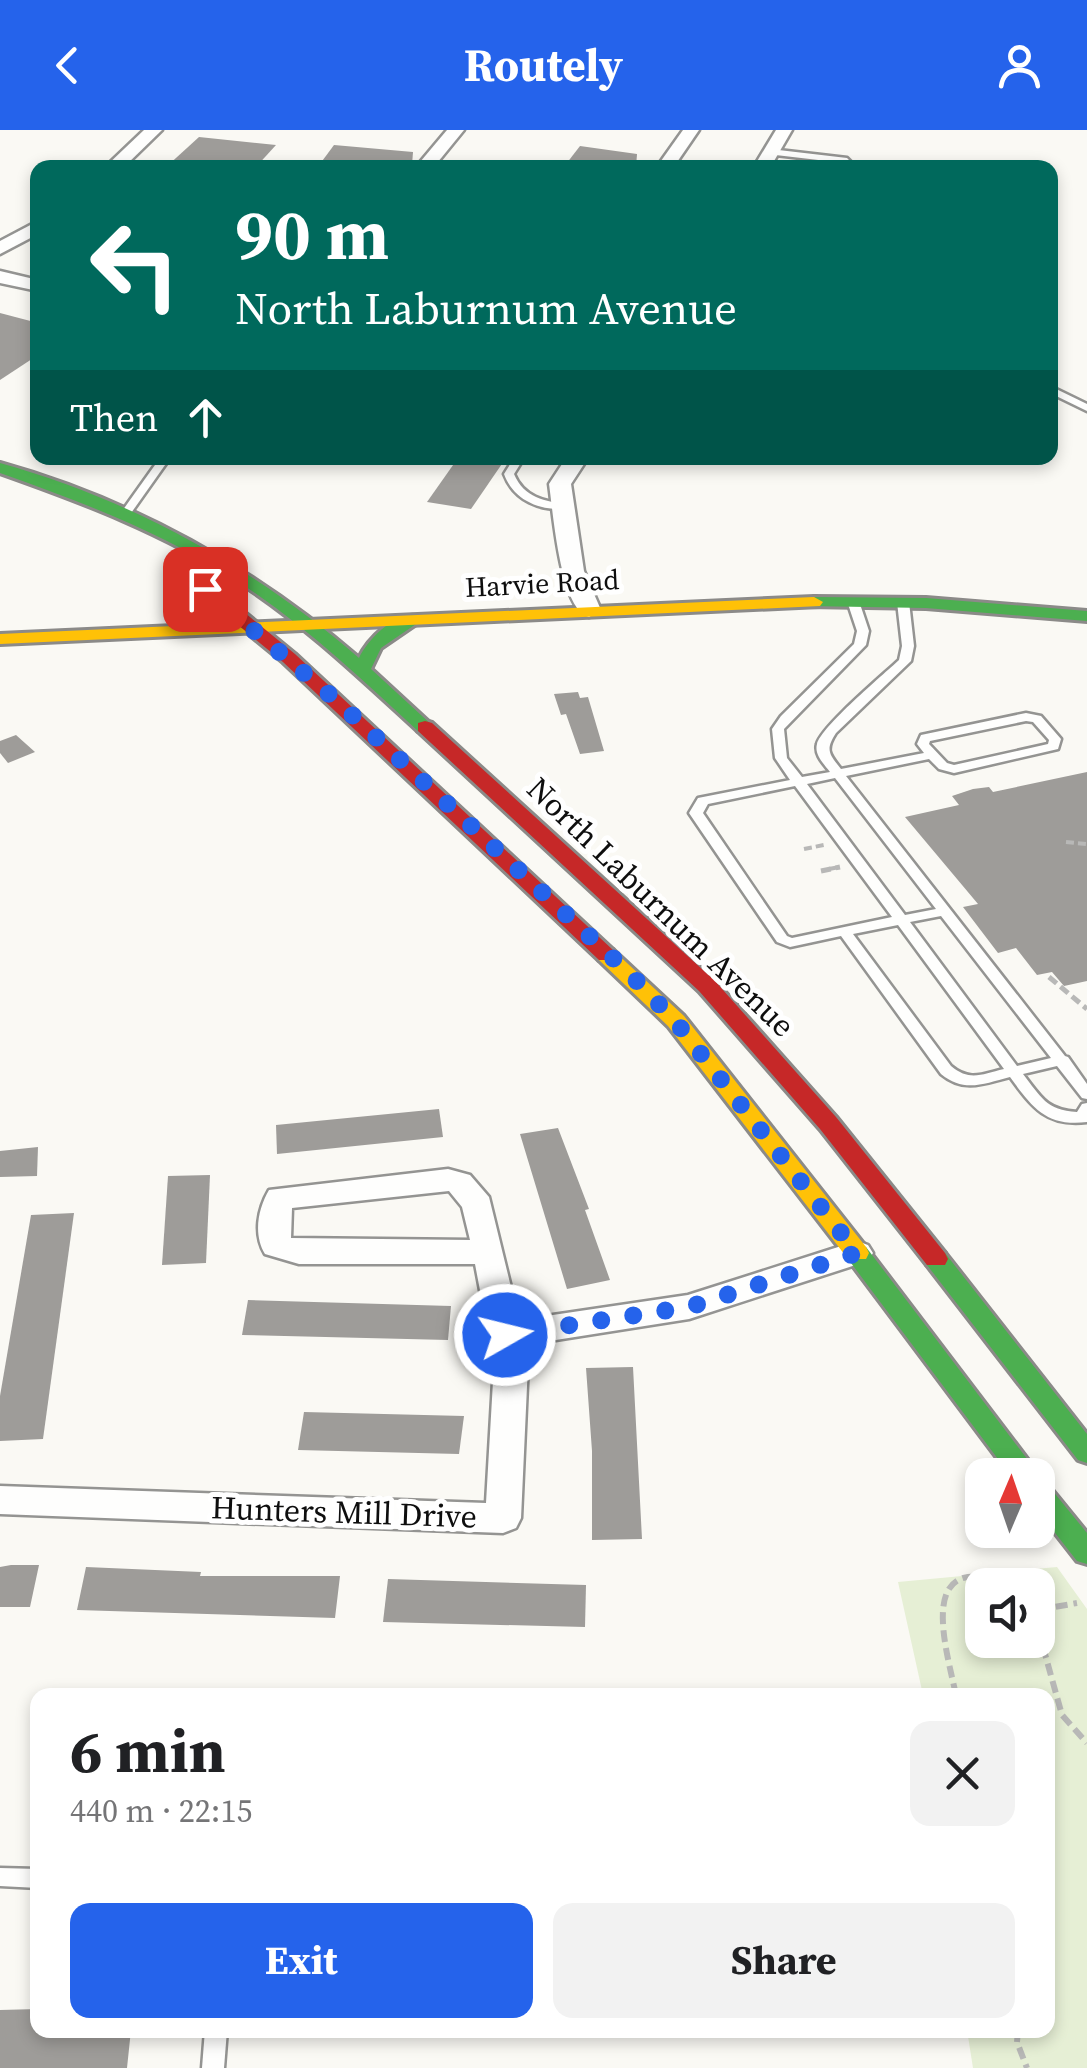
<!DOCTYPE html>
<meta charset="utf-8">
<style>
body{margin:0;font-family:"Source Serif 4",serif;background:#f2f2f2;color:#202124;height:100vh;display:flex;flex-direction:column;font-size:38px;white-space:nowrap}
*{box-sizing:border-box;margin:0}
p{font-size:32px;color:#757577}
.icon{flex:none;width:55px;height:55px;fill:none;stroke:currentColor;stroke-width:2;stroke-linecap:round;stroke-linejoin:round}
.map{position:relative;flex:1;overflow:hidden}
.sheet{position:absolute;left:30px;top:1558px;width:1025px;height:350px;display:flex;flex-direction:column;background:#fff;border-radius:20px;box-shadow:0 5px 15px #0003}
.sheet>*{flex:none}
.hud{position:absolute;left:30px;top:30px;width:1028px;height:305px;border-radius:20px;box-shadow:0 5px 15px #0003;background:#00695c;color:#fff;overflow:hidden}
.needle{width:65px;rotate:2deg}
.tools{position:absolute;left:965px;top:1328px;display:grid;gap:20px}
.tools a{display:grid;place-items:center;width:90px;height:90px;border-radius:20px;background:#fff;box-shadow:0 5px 15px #0003;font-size:50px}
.pin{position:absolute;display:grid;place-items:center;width:85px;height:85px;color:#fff;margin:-42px;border-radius:20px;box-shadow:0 5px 15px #0006}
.me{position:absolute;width:110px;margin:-55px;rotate:82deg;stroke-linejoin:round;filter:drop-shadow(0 0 8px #0008)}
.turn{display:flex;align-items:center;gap:35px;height:210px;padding:0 40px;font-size:45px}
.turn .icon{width:130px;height:130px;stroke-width:2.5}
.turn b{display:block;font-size:70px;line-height:85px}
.then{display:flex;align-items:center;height:95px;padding:0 40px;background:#0003;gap:20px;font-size:38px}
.round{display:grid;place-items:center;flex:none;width:105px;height:105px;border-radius:20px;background:#f2f2f2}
.summary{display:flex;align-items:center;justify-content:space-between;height:170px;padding:0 40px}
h1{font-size:60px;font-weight:700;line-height:75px}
.button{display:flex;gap:20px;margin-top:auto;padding:20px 40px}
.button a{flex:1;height:115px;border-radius:20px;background:#2563eb;color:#fff;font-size:40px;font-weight:700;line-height:115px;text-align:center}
.button a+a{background:#f2f2f2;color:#202124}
header{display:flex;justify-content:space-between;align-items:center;height:130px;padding:0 40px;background:#2563eb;color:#fff;font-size:45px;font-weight:700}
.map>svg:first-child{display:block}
.green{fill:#e6efd5;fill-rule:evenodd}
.building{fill:#9e9c99}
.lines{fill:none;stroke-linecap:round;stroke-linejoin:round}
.lane-casing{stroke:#949492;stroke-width:5}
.street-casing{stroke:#949492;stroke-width:5}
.fast-casing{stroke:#8b8a88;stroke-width:6}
.slow-casing{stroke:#8b8a88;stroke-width:6}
.jam-casing{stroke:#8b8a88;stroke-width:6}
.path-far2{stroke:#b8b8b7;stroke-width:4;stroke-dasharray:8 4;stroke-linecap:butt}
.path-far1{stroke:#b8b8b7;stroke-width:5;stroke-dasharray:10 5;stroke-linecap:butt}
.path{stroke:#b8b8b7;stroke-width:6;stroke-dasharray:12 6;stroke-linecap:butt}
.lane{fill:#fefefd;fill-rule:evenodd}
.street{fill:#fefefd;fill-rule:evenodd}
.fast{fill:#4caf50;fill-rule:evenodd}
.slow{fill:#ffc107;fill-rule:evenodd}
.jam{fill:#c62828;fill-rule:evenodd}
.route{stroke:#2563eb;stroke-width:18;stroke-dasharray:0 32.4}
.labels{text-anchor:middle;stroke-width:10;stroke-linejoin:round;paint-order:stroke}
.far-street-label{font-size:28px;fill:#0e0e0e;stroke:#fff}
.street-label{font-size:32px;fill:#0e0e0e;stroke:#fff}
</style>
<header><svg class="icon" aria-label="back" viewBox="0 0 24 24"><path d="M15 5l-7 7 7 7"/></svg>Routely<svg class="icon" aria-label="person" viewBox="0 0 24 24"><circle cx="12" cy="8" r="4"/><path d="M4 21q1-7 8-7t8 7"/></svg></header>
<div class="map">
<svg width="1087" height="1938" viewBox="0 0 1087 1938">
<rect width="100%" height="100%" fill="#faf9f4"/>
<path class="green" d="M1057,1437l30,42v459h-114l-6,-38h81v-335h-125l-25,-113zM982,1455h56v55h-56z"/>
<g class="building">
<polygon points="199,7 276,15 255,38 165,38"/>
<polygon points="334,15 413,22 412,35 317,38"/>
<polygon points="580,16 637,24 636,38 563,38"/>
<polygon points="0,183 38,193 38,225 0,250"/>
<polygon points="458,328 506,328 471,379 427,372"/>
<polygon points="578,562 580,568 588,567 604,621 580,624 566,584 561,585 554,564"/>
<polygon points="16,605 35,622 8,633 0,623 0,611"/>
<polygon points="1087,642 1087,851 1064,856 1052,842 1037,845 1016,818 998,823 963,777 978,774 905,687 959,675 952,666 973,659 989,657 993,662"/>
<polygon points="439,979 443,1007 277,1024 276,995"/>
<polygon points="558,998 589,1079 585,1080 610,1150 567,1159 520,1004"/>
<polygon points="38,1017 37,1046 0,1047 0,1021"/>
<polygon points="210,1045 206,1133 162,1135 168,1046"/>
<polygon points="74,1083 43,1309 0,1311 0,1266 31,1085"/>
<polygon points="248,1170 451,1176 448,1210 242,1205"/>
<polygon points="633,1237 642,1409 592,1410 592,1321 586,1238"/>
<polygon points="304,1282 464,1286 459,1324 298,1320"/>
<polygon points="11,1435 39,1435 30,1477 0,1477 0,1437"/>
<polygon points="86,1437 201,1442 200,1446 340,1446 335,1488 77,1480"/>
<polygon points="388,1449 586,1455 585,1497 383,1492"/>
<polygon points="38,1879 38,1900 131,1900 127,1938 0,1938 0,1880"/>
</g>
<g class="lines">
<defs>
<g id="lane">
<polygon points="770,19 847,28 857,38 848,38 844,33 767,24 766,22"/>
<polygon points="1050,256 1087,274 1087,281 1050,263"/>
<polygon points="160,328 170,328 129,386 121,386 120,384"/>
<path d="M514,328h10l-10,16c10,24 31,27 54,31v4c-28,2 -54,-8 -64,-35z"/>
<path d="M853,468l6,3 10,30 -3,14 -82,84 3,29 15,19 28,-5c-6,-8 -16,-17 -13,-28 4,-17 66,-69 82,-84l3,-14 -5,-44 6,-3 6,3 5,44 -3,15 -75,72c-11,17 -7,21 5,36l83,-16 -7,-9 4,-9 105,-22 15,3 20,23 -3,10 -104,24 -15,-4 -10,-10 -83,17 219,280 3,1 19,27v15l-5,-1 -25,-32 -34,8c18,23 23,36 54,38l5,-8 5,-1v19c-41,5 -55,-15 -77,-45 -27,7 -46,16 -69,-3l-100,-138 -51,11 -13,-5 -88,-129 9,-15 92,-18 -15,-22 -3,-29 9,-13 73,-72 3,-13 -10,-30zM1026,591l7,1 16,18 -1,4 -94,21 -7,-2 -18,-19 1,-3zM835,648l101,131 -31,6 -98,-131zM795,656l97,131 -100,21 -5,-2 -84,-123 5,-9zM941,786l110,142 -34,8 -107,-144zM898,795l106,144c-22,5 -34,13 -53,-3l-98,-132z"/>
<polygon points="0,1738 38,1739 38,1758 0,1756"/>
<polygon points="205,1900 227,1900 224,1938 202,1938"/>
</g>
<g id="street">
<polygon points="144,0 162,0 123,38 104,38"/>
<polygon points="447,0 464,0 433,38 415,38"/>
<polygon points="683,0 699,0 673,38 656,38"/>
<polygon points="776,0 792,0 770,38 753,38"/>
<polygon points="38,91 38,104 0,124 0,111"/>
<polygon points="0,141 38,150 38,161 0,153"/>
<path d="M566,328h22l-17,26 13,87 17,39 -12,7c-29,-7 -36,-106 -40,-133z"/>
<path d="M448,1039l22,6 19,22 30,123 169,-25 169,-54 11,4 5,8 -5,8 -179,58 -165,26 4,19 -7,154 -5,10 -13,5 -503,-19v-28l486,17 8,-139 -19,-100h-176l-34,-10c-12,-20 -7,-45 4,-64zM449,1061l13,16 8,33 -179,-2 1,-30z"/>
</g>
<g id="fast">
<path d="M0,333c133,37 255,105 359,195 9,-19 35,-45 57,-42v8l-35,24 -10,21 63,58 -2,4h-14c-58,-53 -114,-107 -181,-150 -73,-48 -155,-79 -237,-108z"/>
<polygon points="814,467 926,468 1087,481 1087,491 926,478 808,476 805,472"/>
<polygon points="857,1114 866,1117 1034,1338 1038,1345 1038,1346 1010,1345 848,1129 845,1123 848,1117"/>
<polygon points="936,1120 945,1123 1087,1304 1087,1333 1078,1330 927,1135 924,1129 927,1123"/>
<polygon points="1038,1351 1047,1354 1087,1403 1087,1434 1077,1431 1038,1381"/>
</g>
<g id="slow">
<polygon points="814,467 823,472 820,476 0,514 0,504"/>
<polygon points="606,818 613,820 684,886 866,1117 869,1123 866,1129 848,1129 668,896 599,830 596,825 599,820"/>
</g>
<g id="jam">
<polygon points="177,437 211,455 295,524 613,820 616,825 613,830 599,830 283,532 199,463 171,446 169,442"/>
<polygon points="425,591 432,593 715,851 836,987 945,1123 948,1129 945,1135 927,1135 820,999 699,861 418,601 418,593"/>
</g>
</defs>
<use href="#lane" class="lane-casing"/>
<use href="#street" class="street-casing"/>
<use href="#fast" class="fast-casing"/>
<use href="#slow" class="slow-casing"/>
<use href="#jam" class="jam-casing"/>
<g class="path-far2">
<polyline points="1066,712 1087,714"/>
<polyline points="804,719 824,715"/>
<polyline points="829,739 840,737"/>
</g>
<g class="path-far1">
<polyline points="821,741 840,737"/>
<polyline points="1049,847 1087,879"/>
</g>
<g class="path">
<polyline points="1038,1480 1077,1473"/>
<polyline points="1038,1499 1062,1585 1087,1613"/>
<path d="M956,1565c-11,-51 -41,-148 55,-110"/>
<polyline points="1018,1900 1017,1912 1027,1938"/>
</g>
<use href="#lane" class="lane"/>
<use href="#street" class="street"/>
<use href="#fast" class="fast"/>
<use href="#slow" class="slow"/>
<use href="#jam" class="jam"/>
</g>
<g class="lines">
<polyline class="route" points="205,459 336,570 630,844 676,892 857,1123 689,1177 505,1205"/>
</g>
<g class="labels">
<g class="far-street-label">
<text transform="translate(542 453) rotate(-3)" y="10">Harvie Road</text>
</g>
<g class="street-label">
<text transform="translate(661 777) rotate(44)" y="11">North Laburnum Avenue</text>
<text transform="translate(344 1382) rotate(2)" y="11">Hunters Mill Drive</text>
</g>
</g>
</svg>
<div class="tools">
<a><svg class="needle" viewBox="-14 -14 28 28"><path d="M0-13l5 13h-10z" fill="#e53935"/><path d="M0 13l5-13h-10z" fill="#757577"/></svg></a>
<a><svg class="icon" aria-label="sound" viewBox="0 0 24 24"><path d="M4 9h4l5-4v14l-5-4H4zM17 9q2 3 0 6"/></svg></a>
</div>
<div class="pin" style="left:205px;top:459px;background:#d93025"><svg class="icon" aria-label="arrive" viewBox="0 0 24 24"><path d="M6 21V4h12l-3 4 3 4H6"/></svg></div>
<svg class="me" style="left:505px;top:1205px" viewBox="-20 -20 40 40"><circle r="17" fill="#2563eb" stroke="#fff" stroke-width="3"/><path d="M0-11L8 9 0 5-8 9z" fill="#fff"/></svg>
<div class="hud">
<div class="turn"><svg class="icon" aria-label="left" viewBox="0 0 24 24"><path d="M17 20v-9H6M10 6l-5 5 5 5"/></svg><div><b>90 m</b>North Laburnum Avenue</div></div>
<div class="then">Then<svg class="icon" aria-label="ahead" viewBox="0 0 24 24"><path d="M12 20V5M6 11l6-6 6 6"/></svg></div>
</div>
<section class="sheet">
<div class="summary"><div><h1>6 min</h1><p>440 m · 22:15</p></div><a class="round"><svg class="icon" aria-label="close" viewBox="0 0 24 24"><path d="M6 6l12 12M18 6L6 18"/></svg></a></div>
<div class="button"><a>Exit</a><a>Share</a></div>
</section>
</div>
